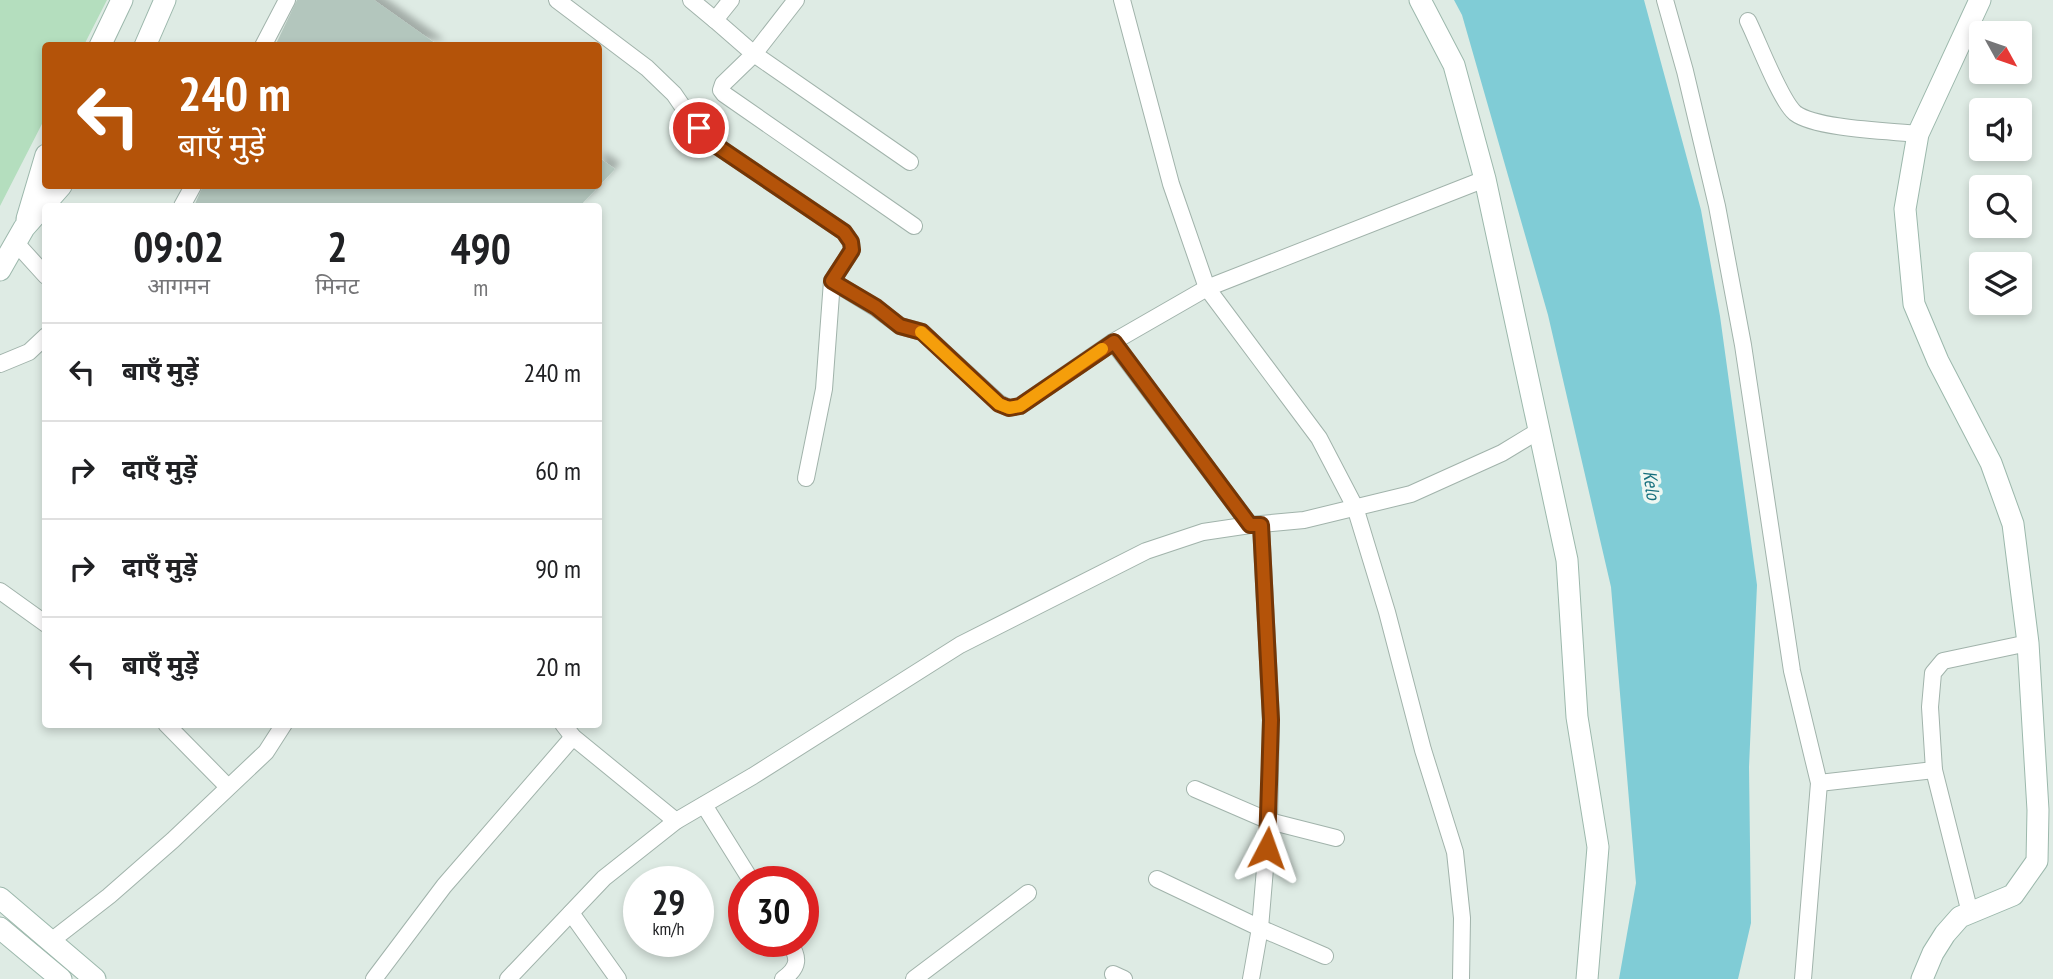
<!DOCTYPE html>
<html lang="hi">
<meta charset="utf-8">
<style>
body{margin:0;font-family:"PT Sans Narrow","Noto Sans Devanagari",sans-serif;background:#f6f6f6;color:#202124;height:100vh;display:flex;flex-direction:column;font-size:26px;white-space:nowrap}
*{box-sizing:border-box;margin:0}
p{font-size:23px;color:#757577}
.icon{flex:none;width:38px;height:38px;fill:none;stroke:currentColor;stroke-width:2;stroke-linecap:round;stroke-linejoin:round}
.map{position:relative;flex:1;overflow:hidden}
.side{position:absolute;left:42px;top:203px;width:560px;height:525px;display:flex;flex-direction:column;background:#fff;border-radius:7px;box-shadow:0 4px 10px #0003}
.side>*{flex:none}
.top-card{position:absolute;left:42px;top:42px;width:560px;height:147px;border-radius:7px;box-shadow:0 4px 10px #0003;background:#b45309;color:#fff;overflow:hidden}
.needle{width:46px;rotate:130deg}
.tools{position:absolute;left:1969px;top:21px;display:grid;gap:14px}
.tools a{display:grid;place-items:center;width:63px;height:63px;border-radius:7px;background:#fff;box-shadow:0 4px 10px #0003;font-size:35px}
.speed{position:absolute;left:623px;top:866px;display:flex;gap:14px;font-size:35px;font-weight:700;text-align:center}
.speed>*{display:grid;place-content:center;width:91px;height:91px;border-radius:50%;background:#fff;box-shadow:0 4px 10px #0003;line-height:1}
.speed small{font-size:18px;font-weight:400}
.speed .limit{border:10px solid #d22;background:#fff;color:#111}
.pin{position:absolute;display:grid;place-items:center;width:60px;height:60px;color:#fff;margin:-30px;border:4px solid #fff;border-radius:50%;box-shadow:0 2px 7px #0007}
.me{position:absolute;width:77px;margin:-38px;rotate:4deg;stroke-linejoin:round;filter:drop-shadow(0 0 5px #0008)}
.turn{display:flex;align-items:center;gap:24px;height:147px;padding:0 21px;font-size:32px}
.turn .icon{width:91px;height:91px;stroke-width:2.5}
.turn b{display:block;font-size:49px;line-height:60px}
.eta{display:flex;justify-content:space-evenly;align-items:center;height:119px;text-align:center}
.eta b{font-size:42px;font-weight:600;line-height:49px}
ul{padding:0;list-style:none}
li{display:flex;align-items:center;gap:21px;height:98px;padding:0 21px;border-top:2px solid #e0e0e0}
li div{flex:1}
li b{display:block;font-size:26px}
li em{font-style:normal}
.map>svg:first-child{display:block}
.green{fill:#b4debe}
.water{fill:#80ccd6}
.building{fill:#b3c6bd;filter:url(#shadow)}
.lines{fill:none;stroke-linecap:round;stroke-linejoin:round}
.street-casing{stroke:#a1b3ab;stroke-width:18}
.secondary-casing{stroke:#9cb8ac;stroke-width:23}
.street{stroke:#fff;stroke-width:16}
.secondary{stroke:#fff;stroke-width:21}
.route-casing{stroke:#753606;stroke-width:18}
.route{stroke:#b45309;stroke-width:12}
.slow{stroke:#f59e0b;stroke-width:12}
.labels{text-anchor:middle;stroke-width:7;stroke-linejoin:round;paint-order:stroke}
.water-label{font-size:19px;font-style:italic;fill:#146e7c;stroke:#eef7f2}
</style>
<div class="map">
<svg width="2053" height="979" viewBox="0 0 2053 979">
<defs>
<filter id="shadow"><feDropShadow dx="6" dy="-6" stdDeviation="3.5" flood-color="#0004"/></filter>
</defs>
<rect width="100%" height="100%" fill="#deebe4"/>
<polygon class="green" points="0,0 107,0 84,45 46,46 45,118 0,206"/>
<polygon class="water" points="1454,0 1644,0 1701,210 1720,316 1757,585 1749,767 1751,923 1738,979 1619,979 1636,883 1611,587 1548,315 1462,15"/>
<g class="building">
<polygon points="297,0 374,0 439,46 275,46"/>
<polygon points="598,157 615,169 580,206 194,206 203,186 598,186"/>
</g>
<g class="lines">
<defs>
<g id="street">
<polyline points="557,0 647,68 674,94 687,113 711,142 844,232 851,242 852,250 832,281 876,308 900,326 922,332 999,403 1009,408 1020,406 1113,342 1207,288 1485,179"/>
<polyline points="691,0 715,20"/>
<polyline points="731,0 715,20 754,54 723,84 721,90 724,94 914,226"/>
<polyline points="796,0 754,54 910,162"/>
<polyline points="1122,0 1171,184 1207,288 1319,438 1355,507 1387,612 1423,750 1455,852 1462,918 1461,979"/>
<polyline points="1665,0 1685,71 1717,206 1743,345 1792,671 1819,783 1803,979"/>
<path d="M1748,21c10,20 32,79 47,92 21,16 95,18 123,21"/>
<polyline points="263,46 287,0"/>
<polyline points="182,206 193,186"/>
<polyline points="16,243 46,276"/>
<polyline points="1113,342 1250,525"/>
<polyline points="0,364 29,352 46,336"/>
<polyline points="806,478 824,389 832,281"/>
<polyline points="0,591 46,624"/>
<polyline points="166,724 228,787"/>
<polyline points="563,724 573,737 676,821"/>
<polyline points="1819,783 1934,770"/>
<polyline points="1195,789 1269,821 1336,838"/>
<polyline points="704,805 752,882"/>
<polyline points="1157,879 1260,928 1325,956"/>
<polyline points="571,913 618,979"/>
<polyline points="1970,913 1934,770 1930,707 1933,673 1943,661 2028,643"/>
<polyline points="51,941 109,896 173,840 266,752 284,724"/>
<polyline points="1113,974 1124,979"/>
<polyline points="374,979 444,886 573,737"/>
<polyline points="508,979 604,878 676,821 753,776 960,645 1146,551 1203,532 1250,525 1304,520 1411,494 1502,453 1540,430"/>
<path d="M783,979c17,-12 16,-22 6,-37"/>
<polyline points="914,979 1028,893"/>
<polyline points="1251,979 1260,928 1269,821 1271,720 1261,525"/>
</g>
<g id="secondary">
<polyline points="1420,0 1454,65 1485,179 1567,560 1577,717 1598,847 1587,979"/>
<polyline points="100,46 122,0"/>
<polyline points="145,46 165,0"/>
<polyline points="27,219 46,155"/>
<polyline points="0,270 24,228 61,186"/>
<polyline points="0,898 95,979"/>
<polyline points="0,928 61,979"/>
<polyline points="1922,979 1933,953 1945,934 1960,917 2013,895 2037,861 2038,810 2028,643 2013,524 1991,463 1938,361 1914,304 1905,209 1918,134 1980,0"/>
</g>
</defs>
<use href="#street" class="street-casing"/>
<use href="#secondary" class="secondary-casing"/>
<use href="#street" class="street"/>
<use href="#secondary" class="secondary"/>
</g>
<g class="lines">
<defs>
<polyline id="route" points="699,128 711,142 844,232 851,242 852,250 832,281 876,307 900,326 922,332 999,404 1009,408 1020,406 1114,342 1250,525 1261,525 1271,720 1267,848"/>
</defs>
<use href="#route" class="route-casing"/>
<use href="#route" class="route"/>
<polyline class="slow" points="921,332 999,404 1009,408 1020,406 1102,349"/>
</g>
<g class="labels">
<g class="water-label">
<text transform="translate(1652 485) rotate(82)" y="7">Kelo</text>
</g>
</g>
</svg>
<div class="tools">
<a><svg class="needle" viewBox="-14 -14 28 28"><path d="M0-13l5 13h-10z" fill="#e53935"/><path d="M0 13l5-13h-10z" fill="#757577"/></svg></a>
<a><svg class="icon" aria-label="sound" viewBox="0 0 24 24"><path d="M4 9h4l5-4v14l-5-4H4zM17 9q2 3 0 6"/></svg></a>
<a><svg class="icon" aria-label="search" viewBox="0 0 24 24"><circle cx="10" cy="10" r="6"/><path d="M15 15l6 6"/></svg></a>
<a><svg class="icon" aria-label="layers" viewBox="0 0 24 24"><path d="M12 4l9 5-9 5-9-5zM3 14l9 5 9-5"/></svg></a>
</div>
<div class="speed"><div>29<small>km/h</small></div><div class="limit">30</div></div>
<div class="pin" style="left:699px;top:128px;background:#d93025"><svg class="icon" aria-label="arrive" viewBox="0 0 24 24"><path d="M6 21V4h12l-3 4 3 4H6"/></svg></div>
<svg class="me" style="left:1267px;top:848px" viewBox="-20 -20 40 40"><path d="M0-17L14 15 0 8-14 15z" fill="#b45309" stroke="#fff" stroke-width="4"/></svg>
<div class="top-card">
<div class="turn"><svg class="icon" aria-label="left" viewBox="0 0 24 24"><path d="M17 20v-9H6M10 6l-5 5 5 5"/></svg><div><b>240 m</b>बाएँ मुड़ें</div></div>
</div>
<section class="side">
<div class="eta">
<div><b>09:02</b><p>आगमन</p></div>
<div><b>2</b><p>मिनट</p></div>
<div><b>490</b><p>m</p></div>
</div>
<ul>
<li><svg class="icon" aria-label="left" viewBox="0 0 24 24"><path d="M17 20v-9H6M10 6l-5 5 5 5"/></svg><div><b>बाएँ मुड़ें</b></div><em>240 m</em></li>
<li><svg class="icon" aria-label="right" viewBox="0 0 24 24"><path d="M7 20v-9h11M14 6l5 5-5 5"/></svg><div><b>दाएँ मुड़ें</b></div><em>60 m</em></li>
<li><svg class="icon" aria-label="right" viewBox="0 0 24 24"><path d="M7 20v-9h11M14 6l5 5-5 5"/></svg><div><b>दाएँ मुड़ें</b></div><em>90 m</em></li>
<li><svg class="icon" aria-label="left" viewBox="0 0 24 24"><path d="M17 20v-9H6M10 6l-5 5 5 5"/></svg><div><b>बाएँ मुड़ें</b></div><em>20 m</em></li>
</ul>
</section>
</div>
